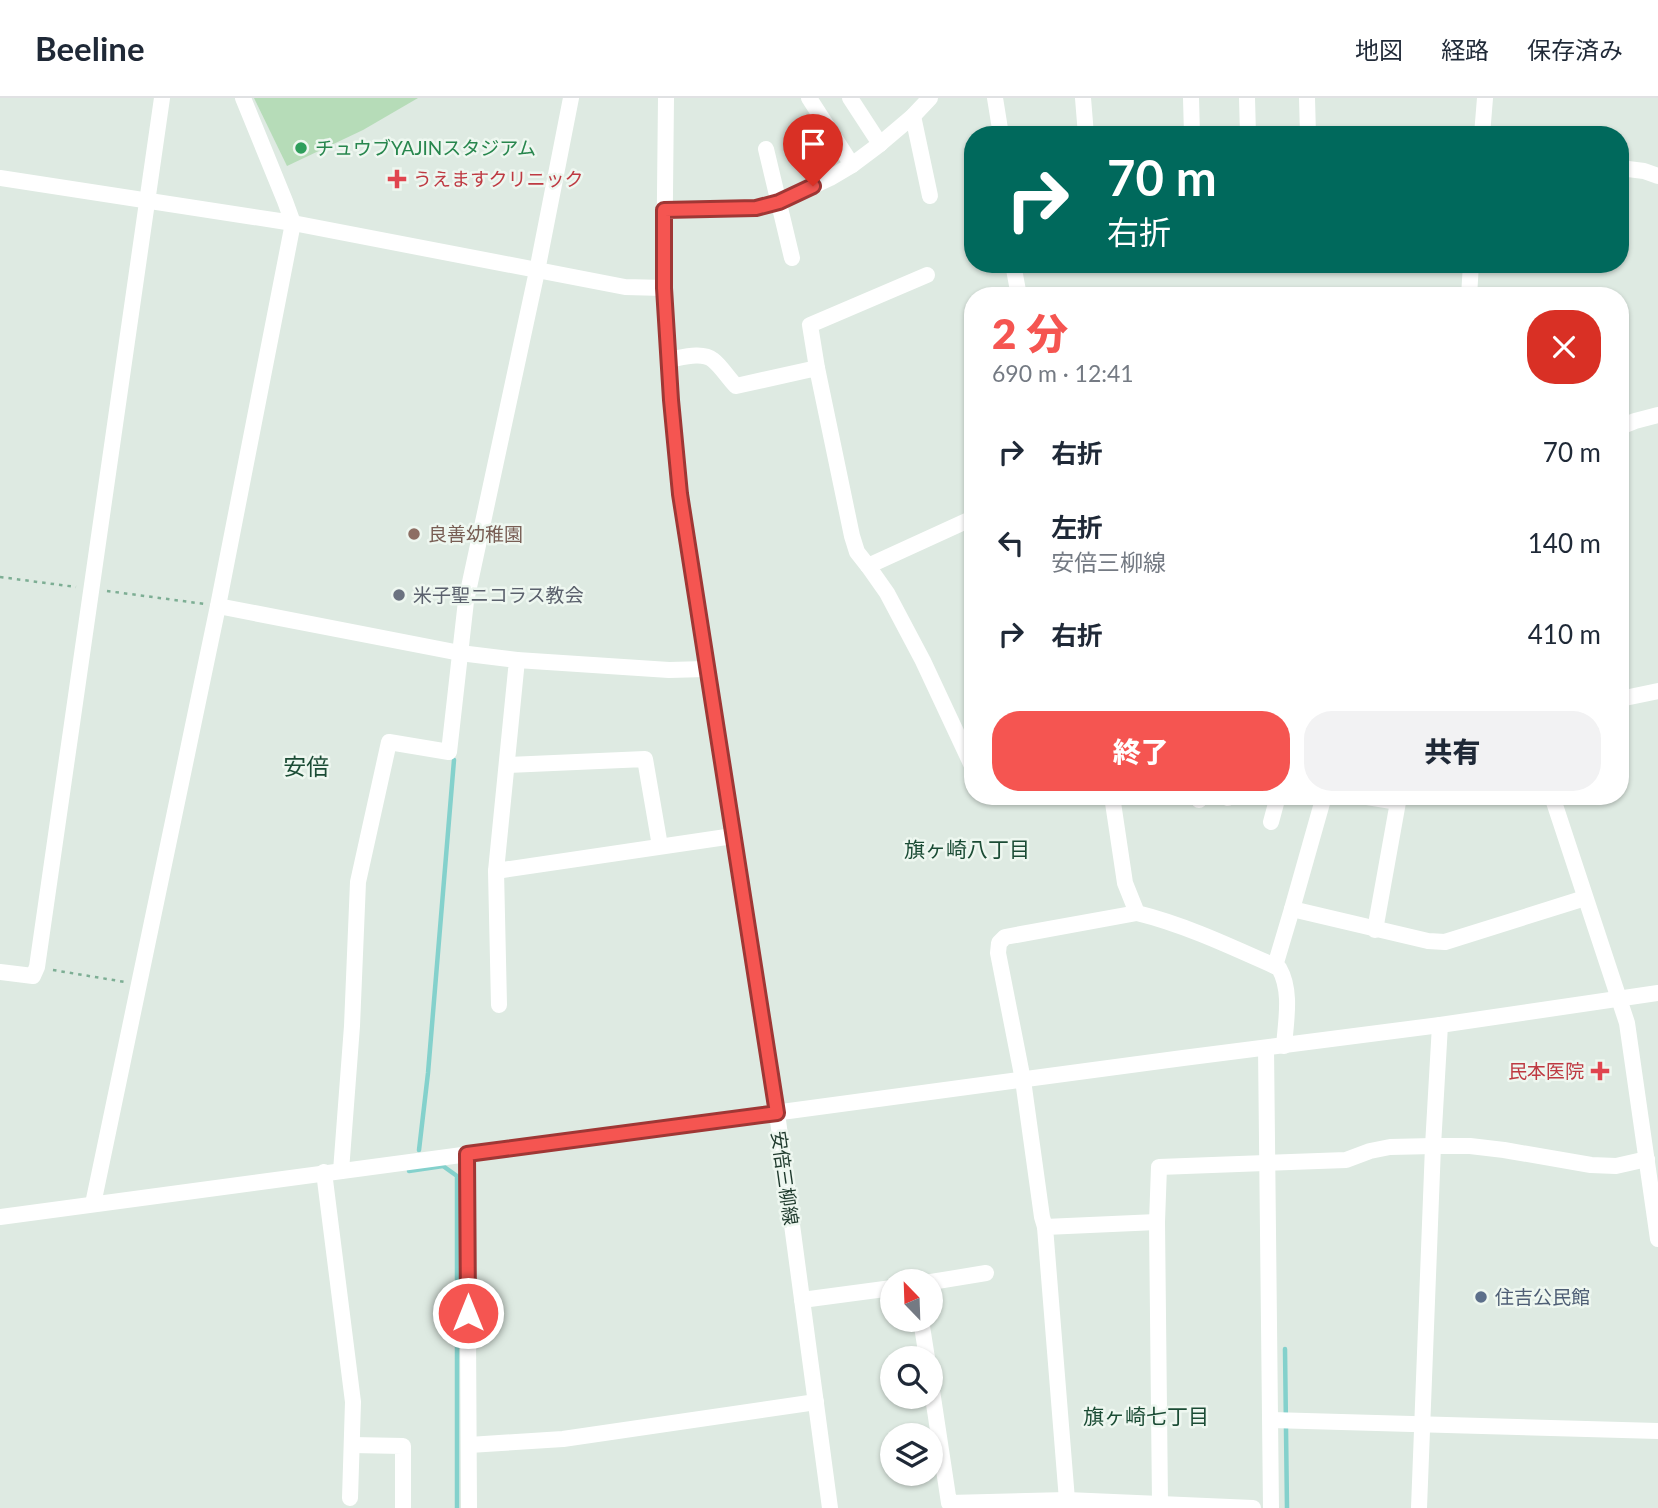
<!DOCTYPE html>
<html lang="ja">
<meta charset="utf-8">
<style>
body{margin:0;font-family:Lato,"Noto Sans JP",sans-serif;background:#f2f2f3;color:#1f2937;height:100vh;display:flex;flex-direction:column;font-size:26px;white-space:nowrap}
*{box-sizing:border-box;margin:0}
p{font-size:23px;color:#747a83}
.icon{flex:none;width:38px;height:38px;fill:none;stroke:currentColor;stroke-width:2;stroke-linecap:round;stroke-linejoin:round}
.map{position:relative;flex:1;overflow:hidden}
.drawer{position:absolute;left:964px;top:189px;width:665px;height:518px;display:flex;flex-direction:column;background:#fff;border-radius:28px;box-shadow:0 2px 5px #0004}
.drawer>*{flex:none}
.banner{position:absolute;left:964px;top:28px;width:665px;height:147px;border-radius:28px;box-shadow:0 2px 5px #0004;background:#00695c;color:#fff;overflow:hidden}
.needle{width:46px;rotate:337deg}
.controls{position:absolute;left:880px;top:1171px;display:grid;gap:14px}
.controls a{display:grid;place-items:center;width:63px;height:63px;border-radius:50%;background:#fff;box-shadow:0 2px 5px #0004;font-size:35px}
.pin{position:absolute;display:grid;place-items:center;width:60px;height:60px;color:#fff;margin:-72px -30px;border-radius:50% 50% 50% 0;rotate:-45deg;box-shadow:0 0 7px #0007}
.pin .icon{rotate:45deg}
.me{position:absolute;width:77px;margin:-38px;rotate:0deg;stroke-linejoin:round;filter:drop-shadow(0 0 5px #0008)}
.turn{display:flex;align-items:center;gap:24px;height:147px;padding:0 28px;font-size:32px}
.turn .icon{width:91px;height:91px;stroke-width:2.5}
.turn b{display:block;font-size:49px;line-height:60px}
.round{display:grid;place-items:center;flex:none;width:74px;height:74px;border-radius:28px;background:#f2f2f3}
.overview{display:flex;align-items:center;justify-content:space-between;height:119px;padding:0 28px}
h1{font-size:42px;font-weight:800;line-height:52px;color:#f55551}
.cta{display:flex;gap:14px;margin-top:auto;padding:14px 28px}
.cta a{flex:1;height:80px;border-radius:28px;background:#f55551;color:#fff;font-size:28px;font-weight:800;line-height:80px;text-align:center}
.cta a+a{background:#f2f2f3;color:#1f2937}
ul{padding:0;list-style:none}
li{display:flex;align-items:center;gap:21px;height:91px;padding:0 28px}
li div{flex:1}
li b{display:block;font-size:26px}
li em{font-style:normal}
header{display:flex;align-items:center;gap:42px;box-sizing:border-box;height:98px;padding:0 35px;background:#fff;border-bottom:2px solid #e0e1e3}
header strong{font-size:33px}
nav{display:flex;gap:38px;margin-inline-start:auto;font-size:24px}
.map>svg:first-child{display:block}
.green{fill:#b6dcb8}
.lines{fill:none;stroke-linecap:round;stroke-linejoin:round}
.stream{stroke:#84d1cc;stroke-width:4.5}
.path{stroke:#7dae94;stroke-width:2.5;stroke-dasharray:3.5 5;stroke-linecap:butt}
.minor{stroke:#fff;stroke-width:16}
.route-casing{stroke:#9f3735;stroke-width:18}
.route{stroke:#f55551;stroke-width:12}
.leisure-dot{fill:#2e9e5b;stroke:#eef7f0;stroke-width:2.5}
.health-dot{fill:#e0444e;stroke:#eef7f0;stroke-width:2.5}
.education-dot{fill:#8d6e63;stroke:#eef7f0;stroke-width:2.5}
.worship-dot{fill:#6b7280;stroke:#eef7f0;stroke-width:2.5}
.service-dot{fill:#5c6f8a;stroke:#eef7f0;stroke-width:2.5}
.labels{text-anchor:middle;stroke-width:5;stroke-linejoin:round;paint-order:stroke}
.leisure-label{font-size:19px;fill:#27864d;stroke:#eef7f0;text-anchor:start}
.health-label{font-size:19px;fill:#be3a42;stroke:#eef7f0;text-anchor:start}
.education-label{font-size:19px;fill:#785e54;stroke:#eef7f0;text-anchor:start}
.worship-label{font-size:19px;fill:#5b616d;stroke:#eef7f0;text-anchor:start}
.street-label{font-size:19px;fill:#1f3a2d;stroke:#eef7f0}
.service-label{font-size:19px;fill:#4e5e75;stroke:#eef7f0;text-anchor:start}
.neighbourhood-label{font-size:21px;fill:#1b4c35;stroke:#eef7f0}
.quarter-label{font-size:23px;fill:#1b4c35;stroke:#eef7f0}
</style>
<header>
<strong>Beeline</strong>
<nav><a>地図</a><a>経路</a><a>保存済み</a></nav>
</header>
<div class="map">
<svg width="1658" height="1410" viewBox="0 0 1658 1410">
<rect width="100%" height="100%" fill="#deeae2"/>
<polygon class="green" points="254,0 418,0 363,32 287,68"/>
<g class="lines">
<g class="stream">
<polyline points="419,1052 428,975 454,662"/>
<polyline points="409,1073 443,1068 457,1078 457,1410"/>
<polyline points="1285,1251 1287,1410"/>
</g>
<g class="path">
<polyline points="0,479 76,489"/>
<polyline points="107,493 205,506"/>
<polyline points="53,872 125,884"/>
</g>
<g class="minor">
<polyline points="666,0 664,190 671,302 680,396 777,1015 830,1410"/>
<polyline points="809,0 852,67"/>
<polyline points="850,0 880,46"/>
<polyline points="995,0 1001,37"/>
<polyline points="1083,0 1086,37"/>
<polyline points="1191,0 1192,37"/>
<polyline points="1247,0 1248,37"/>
<polyline points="1307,0 1308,37"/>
<polyline points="913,18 930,98"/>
<polyline points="1482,37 1485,0"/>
<polyline points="766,51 792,160"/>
<polyline points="1620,70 1644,73 1658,78"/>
<polyline points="0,80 293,125 625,189 664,190"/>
<polyline points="664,112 756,110 779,104 830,80 852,67 880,46 913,18 930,0"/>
<polyline points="1013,166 1019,198"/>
<polyline points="1160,166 1170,166"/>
<polyline points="1469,198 1471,166"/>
<path d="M668,262c13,-2 34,-9 45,0 8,6 15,18 23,26l81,-18 35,168 5,16 11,14 105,-48"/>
<polyline points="817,270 810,227 927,177"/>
<polyline points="1620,329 1635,323 1658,317"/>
<polyline points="868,468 887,495 923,563 973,670"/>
<polyline points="218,508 460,555 517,562 496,773 499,907"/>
<polyline points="517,562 669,572 706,571"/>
<polyline points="1620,601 1658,593"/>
<polyline points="507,667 645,661 660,748"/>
<path d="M1112,698l13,87 12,30c49,12 97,35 142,55 13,23 7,52 5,78"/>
<polyline points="1199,698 1199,702"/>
<polyline points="1361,698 1398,704 1375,832"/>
<polyline points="1552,698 1627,925 1658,1141"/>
<polyline points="1228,700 1229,698"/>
<polyline points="1271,724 1278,698"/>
<polyline points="496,773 733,738"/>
<polyline points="1292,811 1324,698"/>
<polyline points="1275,868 1292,811 1428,843 1445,844 1585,800"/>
<polyline points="0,874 33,878 37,869 162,0"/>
<polyline points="1266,950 1271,1410"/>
<polyline points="467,1056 469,1410"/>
<polyline points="341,1073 352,928 358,784 389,644 449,654 466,503 537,173 571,0"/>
<polyline points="324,1074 353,1304 350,1400"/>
<polyline points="93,1106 218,508 293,125 285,103 243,0"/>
<polyline points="0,1119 1183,960 1440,927 1658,895"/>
<polyline points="1045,1129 1042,1119 1023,982 998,855 999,845 1005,839 1137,815"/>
<polyline points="931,1184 986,1175"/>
<polyline points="802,1202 892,1190"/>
<polyline points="921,1222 927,1260"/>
<polyline points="931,1286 949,1405 1067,1402 1253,1410"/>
<polyline points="1271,1322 1658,1333"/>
<polyline points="352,1347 403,1348 403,1410"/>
<polyline points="469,1347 563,1341 816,1304"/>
<polyline points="1067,1402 1045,1129 1157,1124"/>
<polyline points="1160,1405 1157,1124 1159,1069 1346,1062 1370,1053 1390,1049 1433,1048 1470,1048 1504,1052 1591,1067 1616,1068 1647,1061"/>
<polyline points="1419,1410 1433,1048 1440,927"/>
</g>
</g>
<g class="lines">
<defs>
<polyline id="route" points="468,1215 467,1056 777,1015 680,396 671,302 664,190 664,112 756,110 779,104 813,88"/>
</defs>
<use href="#route" class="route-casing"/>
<use href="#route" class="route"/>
</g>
<circle class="leisure-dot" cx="301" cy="50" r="7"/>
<g class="health-dot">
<path d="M393.5 70.5h7v7h7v7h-7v7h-7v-7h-7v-7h7z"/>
<path d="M1596.5 962.5h7v7h7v7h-7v7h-7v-7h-7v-7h7z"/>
</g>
<circle class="education-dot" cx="414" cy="436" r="7"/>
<circle class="worship-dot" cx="399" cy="497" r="7"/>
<circle class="service-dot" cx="1481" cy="1199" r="7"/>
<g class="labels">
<g class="leisure-label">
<text x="315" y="57">チュウブYAJINスタジアム</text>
</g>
<g class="health-label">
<text x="413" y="88">うえますクリニック</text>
<text x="1584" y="980" text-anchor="end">民本医院</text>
</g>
<g class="education-label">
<text x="428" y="443">良善幼稚園</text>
</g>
<g class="worship-label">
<text x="413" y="504">米子聖ニコラス教会</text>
</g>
<g class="street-label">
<text transform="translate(785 1080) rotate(82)" y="7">安倍三柳線</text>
</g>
<g class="service-label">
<text x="1495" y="1206">住吉公民館</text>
</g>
<g class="neighbourhood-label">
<text x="967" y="759">旗ヶ崎八丁目</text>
<text x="1146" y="1326">旗ヶ崎七丁目</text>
</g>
<g class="quarter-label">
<text x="306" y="677">安倍</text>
</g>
</g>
</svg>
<div class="controls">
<a><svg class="needle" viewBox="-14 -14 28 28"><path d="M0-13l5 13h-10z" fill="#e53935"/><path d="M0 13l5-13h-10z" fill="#747a83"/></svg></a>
<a><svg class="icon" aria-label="search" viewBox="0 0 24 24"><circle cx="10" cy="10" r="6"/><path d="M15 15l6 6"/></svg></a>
<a><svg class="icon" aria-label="layers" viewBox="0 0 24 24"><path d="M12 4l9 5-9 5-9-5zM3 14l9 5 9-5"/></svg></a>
</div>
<div class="pin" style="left:813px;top:88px;background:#d93025"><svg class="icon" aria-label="arrive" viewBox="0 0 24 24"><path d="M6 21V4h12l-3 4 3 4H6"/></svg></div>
<svg class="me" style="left:468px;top:1215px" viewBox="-20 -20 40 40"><circle r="17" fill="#f55551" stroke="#fff" stroke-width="3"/><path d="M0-11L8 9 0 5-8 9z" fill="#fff"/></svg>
<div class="banner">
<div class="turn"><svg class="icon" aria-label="right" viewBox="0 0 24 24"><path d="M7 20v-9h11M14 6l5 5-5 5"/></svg><div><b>70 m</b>右折</div></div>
</div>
<section class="drawer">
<div class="overview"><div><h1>2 分</h1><p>690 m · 12:41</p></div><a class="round" style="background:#d93025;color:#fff"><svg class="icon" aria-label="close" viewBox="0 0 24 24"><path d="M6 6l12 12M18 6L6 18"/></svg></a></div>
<ul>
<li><svg class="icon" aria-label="right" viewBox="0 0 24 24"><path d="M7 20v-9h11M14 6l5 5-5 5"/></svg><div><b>右折</b></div><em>70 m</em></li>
<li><svg class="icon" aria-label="left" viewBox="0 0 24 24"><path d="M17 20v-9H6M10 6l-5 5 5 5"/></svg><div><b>左折</b><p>安倍三柳線</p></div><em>140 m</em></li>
<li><svg class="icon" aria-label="right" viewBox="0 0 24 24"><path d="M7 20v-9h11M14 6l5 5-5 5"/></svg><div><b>右折</b></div><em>410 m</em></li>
</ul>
<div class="cta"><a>終了</a><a>共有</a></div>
</section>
</div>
